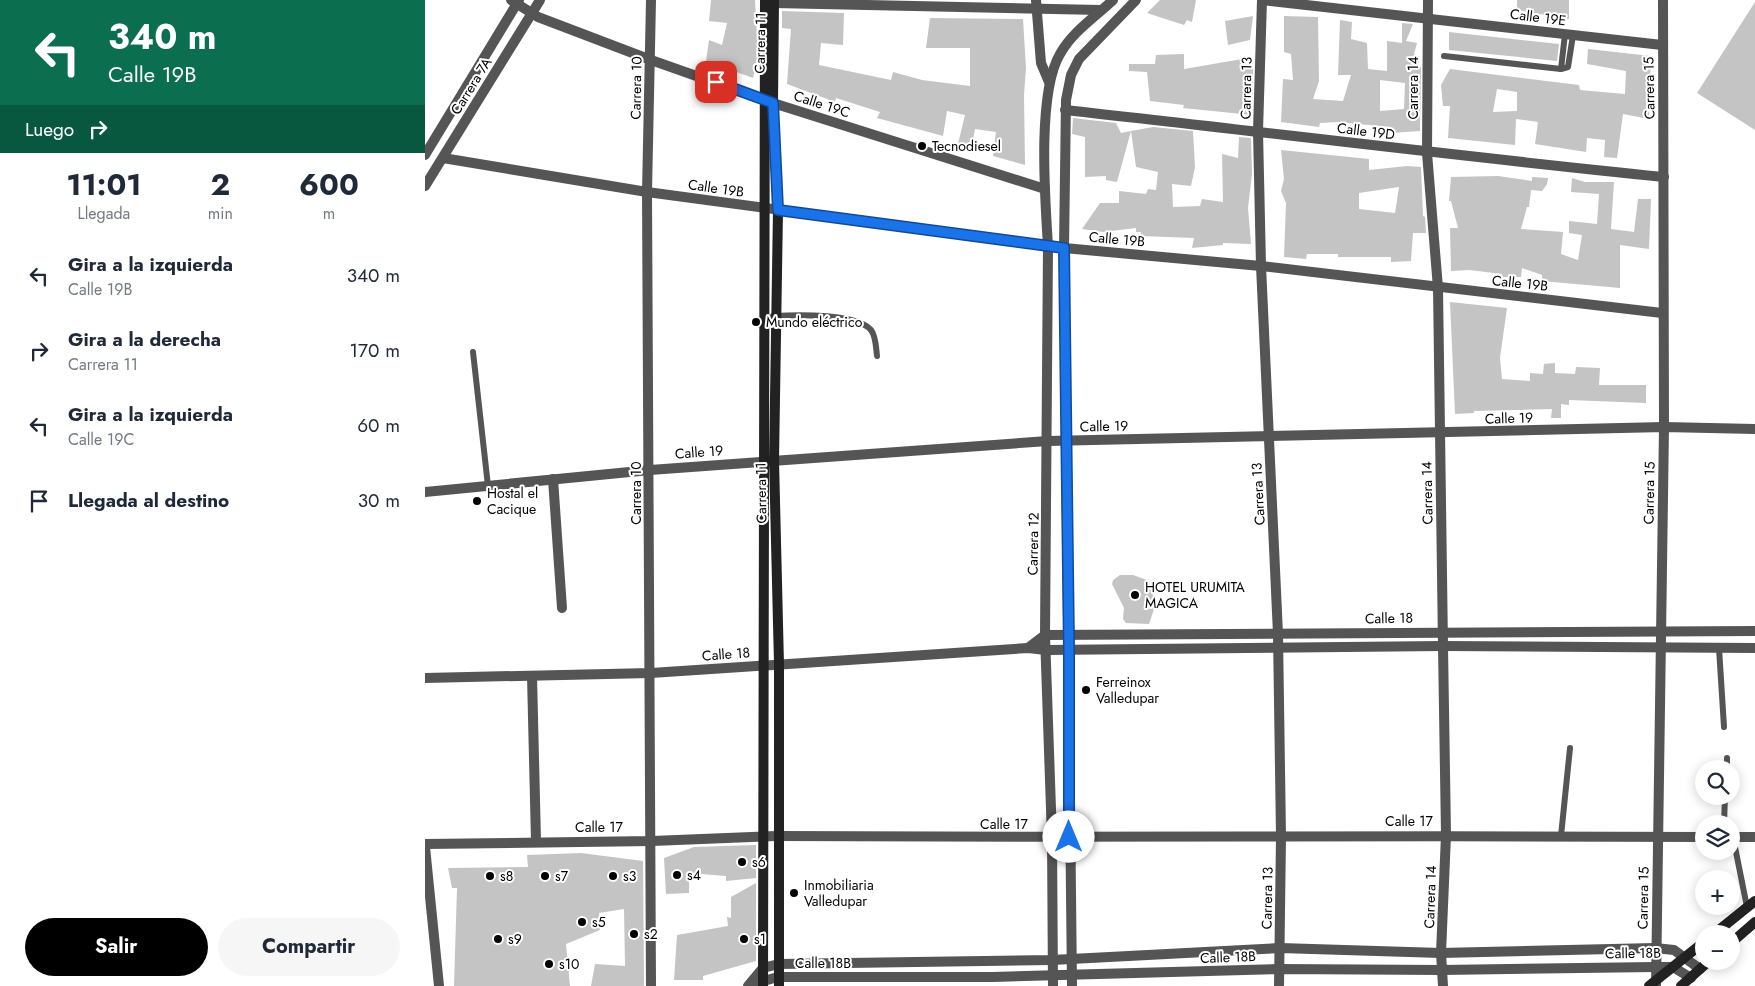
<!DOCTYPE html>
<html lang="es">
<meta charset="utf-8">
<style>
body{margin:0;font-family:Jost,sans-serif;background:#f6f6f7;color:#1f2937;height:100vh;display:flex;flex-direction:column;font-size:19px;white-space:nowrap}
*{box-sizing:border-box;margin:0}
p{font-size:16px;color:#747a83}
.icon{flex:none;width:28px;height:28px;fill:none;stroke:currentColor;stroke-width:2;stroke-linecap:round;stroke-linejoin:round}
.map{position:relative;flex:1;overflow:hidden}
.sheet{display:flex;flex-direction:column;background:#fff;width:425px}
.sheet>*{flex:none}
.top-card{background:#0b6e4f;color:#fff;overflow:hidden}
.controls{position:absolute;left:1270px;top:760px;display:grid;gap:10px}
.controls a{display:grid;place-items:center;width:45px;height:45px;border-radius:50%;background:#fff;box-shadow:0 2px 12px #0003;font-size:25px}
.pin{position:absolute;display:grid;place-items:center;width:42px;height:42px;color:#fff;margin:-21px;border-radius:10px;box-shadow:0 2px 8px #0006}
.me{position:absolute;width:55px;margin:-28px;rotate:0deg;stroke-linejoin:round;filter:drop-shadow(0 0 4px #0008)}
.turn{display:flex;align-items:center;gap:18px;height:105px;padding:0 25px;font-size:22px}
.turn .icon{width:65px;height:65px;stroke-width:2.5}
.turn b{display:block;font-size:35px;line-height:42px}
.then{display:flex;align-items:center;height:48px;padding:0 25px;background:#0003;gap:10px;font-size:19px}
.eta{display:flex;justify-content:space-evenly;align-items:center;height:85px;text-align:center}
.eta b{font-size:30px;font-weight:700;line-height:35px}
.action{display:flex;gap:10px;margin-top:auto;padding:10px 25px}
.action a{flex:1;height:58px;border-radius:30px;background:#000;color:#fff;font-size:20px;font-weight:700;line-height:58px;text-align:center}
.action a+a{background:#f6f6f7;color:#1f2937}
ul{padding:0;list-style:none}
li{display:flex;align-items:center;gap:15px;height:75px;padding:0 25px}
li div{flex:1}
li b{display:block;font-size:19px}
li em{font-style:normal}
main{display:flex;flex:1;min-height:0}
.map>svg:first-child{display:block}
.building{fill:#c4c4c4;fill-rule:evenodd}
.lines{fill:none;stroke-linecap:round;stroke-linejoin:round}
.service{stroke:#555;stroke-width:6}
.minor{stroke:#555;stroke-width:10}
.tertiary{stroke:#555;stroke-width:10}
.secondary{stroke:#222;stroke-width:10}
.route-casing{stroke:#114b97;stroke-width:12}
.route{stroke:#1a73e8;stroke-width:9}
.poi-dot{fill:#000;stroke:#fff;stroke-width:2}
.labels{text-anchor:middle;stroke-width:4;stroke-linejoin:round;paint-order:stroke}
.street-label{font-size:14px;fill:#000;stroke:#fff}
.poi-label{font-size:14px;fill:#000;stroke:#fff;text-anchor:start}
</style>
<main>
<section class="sheet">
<div class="top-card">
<div class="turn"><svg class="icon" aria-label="left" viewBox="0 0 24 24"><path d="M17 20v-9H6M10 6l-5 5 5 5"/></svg><div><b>340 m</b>Calle 19B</div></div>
<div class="then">Luego<svg class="icon" aria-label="right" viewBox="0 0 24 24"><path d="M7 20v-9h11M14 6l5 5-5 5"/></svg></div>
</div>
<div class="eta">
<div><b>11:01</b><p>Llegada</p></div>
<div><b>2</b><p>min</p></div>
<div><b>600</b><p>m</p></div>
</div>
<ul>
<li><svg class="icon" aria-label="left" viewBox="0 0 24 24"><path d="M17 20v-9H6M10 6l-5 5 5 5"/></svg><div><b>Gira a la izquierda</b><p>Calle 19B</p></div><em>340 m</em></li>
<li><svg class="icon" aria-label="right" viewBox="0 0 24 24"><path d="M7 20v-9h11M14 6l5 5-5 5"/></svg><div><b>Gira a la derecha</b><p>Carrera 11</p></div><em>170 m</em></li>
<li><svg class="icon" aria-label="left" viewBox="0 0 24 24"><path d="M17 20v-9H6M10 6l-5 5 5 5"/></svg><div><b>Gira a la izquierda</b><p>Calle 19C</p></div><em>60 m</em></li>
<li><svg class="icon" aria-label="arrive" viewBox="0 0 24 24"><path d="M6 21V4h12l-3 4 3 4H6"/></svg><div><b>Llegada al destino</b></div><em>30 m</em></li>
</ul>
<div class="action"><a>Salir</a><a>Compartir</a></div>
</section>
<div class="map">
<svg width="1330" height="986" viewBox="0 0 1330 986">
<rect width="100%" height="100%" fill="#fff"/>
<g class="building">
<polygon points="286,0 330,0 333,56 328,78 281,61 284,40 297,45 302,23 284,21"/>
<polygon points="735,0 771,0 767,22 762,20 759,25 722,13"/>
<polygon points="1092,0 1144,0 1144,19 1092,10"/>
<polygon points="1330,2 1330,130 1272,93"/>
<polygon points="357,11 419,13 418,45 396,43 394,65 466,80 468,72 497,80 545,86 545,48 501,48 505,18 598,19 601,68 599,95 600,165 568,156 571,132 550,129 546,150 533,144 540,115 522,111 518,136 452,118 455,112 411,98 410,102 362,84 366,29 357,28"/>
<polygon points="828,16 825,40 803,45 800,21"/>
<path d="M859,16l34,1 1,64 -6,18 30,2 8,-26h-13l2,-55 12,2 -1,17 16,4 1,26 19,2v-30l15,2v-20l11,1 -7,17 11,2 -3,11 6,4 -3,7 4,2 -1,64 -29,2v-6l-54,-5 -17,1 -1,4 -38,-5 2,-43 10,1 -2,-26 -7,-2zM955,80l25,3 -1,26 -24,2z"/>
<polygon points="1024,32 1134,44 1132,61 1024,50"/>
<path d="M1163,49l63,7 -2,63 -26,-5 -6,44 -13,-1 1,-17 -18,-2 -1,14 -51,-8 3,-22 -22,-3 -1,26 -67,-7 2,-32h-7l-2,-21 9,-16 129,16 1,5 45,4 1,-23 -39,-7zM1072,89l20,3v19l-24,1z"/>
<polygon points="759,54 759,69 817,59 816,62 828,66 827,115 758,108 759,105 725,101 722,72 704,71 704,64 730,64 731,55"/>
<polygon points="648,118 691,123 696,133 706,131 692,182 681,180 681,176 660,177 660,137 647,134"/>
<polygon points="728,127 768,131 770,167 766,186 747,184 748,207 775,206 777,199 798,202 797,154 813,158 814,137 826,138 827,174 823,208 826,244 798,243 798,245 767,248 769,238 715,236 716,232 711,232 711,228 678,232 657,229 675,203 694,203 694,191 721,194 723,189 731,190 733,172 711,167 706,131"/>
<path d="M856,150l88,9v11l38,-4 14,1 2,49 2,1 1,16h-13l-2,28 -20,1v-5h-53v-3h-31l-1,5 -22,-2 2,-54 -5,-12 3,-12zM974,187l-4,26 -36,-4v-16z"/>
<polygon points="1073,176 1107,181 1107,177 1123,178 1122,184 1117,191 1106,190 1104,207 1102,207 1096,229 1138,232 1136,254 1153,260 1157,235 1144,233 1144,221 1172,224 1174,194 1146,192 1147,178 1160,182 1189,182 1186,229 1209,232 1213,199 1226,199 1224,249 1195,245 1195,288 1117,281 1117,275 1097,268 1096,277 1077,277 1077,274 1044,270 1026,271 1025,228 1033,228 1026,201 1024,201 1026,177"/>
<polygon points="1025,302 1082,308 1075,358 1077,379 1105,381 1105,373 1118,374 1119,364 1130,363 1130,373 1150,374 1151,367 1175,368 1174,385 1221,385 1221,403 1144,400 1144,405 1136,404 1136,418 1126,418 1127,409 1049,411 1049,413 1030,414"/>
<polygon points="695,575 708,575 722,580 731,603 724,624 701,623 698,619 699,608 687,584 688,580"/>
<polygon points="331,845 331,878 301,881 301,876 264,873 264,893 241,894 239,858 269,847"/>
<polygon points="156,853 218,861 219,986 166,986 170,964 200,966 199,909 174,913 175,930 141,944 145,986 29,986 32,888 27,888 23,868 103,867 102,855"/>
<polygon points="331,883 331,961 278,976 278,980 249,980 252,935 303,926 302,917 306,918 306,897"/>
</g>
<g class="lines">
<g class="service">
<polyline points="1019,56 1136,69 1140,34"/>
<polyline points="1136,69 1143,67 1148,35"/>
<path d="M348,316c21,-1 84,-3 98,14 5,6 5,18 6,26"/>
<polyline points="48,352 63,486"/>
<polyline points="1294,648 1299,727"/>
<polyline points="1302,769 1302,758"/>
<polyline points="1299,824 1300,796"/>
<polyline points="1136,836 1145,748"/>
<polyline points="1308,837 1322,907"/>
</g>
<g class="minor">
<polyline points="86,0 113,17 226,60 348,103 620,189"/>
<polyline points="611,0 616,63 624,82"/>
<polyline points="837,0 833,131 836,266 853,634 856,836 854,986"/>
<polyline points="837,0 1237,45"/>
<polyline points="1003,0 1002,153 1013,288 1018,646 1021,835 1016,953 1018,986"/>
<polyline points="349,3 676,10"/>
<path d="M640,110c200,22 399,47 599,67"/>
<polyline points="18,158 222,192 639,248 836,266 1237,313"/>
<polyline points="128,479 137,608"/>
<polyline points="0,492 225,470 623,441 1239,427 1330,429"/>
<polyline points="603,648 620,635 1330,631"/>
<polyline points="107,676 111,841"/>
<polyline points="0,678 226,673 603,648 621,650 1018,646 1330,648"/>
<path d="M352,836c309,2 618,-1 927,1"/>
<polyline points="1306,837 1330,837"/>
<polyline points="331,983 353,977 568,977 854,969 1017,970 1230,967 1248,967 1266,978"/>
<polyline points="226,986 222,192 226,0"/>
<polyline points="323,986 338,968 354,964 627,960 855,948 1016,953 1230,948 1249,950 1275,969"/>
<polyline points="1231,986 1239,427 1238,0"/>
</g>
<g class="tertiary">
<polyline points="0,155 94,0"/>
<polyline points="0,186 115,0"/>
<polyline points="0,844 227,841 352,836"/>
<polyline points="0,847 14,986"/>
<path d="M628,986l-1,-148 -7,-203 3,-389c-3,-48 -11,-153 12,-192 12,-22 35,-37 53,-54"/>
<polyline points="647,986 639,248 641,100 646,75 654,59 711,0"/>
</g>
<g class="secondary">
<polyline points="349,0 348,103 353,210 349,460 354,664 354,986"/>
<polyline points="1289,934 1330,901"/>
<polyline points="1306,943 1330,922"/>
<polyline points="338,986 340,0"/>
<polyline points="1224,986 1279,942"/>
<polyline points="1256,986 1284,961"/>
</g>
</g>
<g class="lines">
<defs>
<polyline id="route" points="291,82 348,103 353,210 639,248 644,650 644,837"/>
</defs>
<use href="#route" class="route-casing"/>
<use href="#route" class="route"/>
</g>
<g class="poi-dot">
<circle cx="497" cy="146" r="5"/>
<circle cx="331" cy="322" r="5"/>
<circle cx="52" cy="501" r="5"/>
<circle cx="710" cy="595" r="5"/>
<circle cx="661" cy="690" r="5"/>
<circle cx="317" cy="862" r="5"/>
<circle cx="252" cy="875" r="5"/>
<circle cx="65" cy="876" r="5"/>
<circle cx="120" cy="876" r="5"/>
<circle cx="188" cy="876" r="5"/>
<circle cx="369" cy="893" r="5"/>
<circle cx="157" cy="922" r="5"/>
<circle cx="209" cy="934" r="5"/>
<circle cx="73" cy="939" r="5"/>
<circle cx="319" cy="939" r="5"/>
<circle cx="124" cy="964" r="5"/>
</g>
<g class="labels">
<g class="street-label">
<text transform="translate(1113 17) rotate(7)" y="5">Calle 19E</text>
<text transform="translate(335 43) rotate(-89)" y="5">Carrera 11</text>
<text transform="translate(46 86) rotate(-58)" y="5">Carrera 7A</text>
<text transform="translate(211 88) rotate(-89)" y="5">Carrera 10</text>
<text transform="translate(821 88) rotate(-89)" y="5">Carrera 13</text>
<text transform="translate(988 88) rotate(-90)" y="5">Carrera 14</text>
<text transform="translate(1224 88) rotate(-91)" y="5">Carrera 15</text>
<text transform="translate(397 104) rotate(18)" y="5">Calle 19C</text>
<text transform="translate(941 131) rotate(7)" y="5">Calle 19D</text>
<text transform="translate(291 188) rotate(8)" y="5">Calle 19B</text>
<text transform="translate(692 239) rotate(5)" y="5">Calle 19B</text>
<text transform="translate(1095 283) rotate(6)" y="5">Calle 19B</text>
<text transform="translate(1084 418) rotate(-2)" y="5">Calle 19</text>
<text transform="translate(679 426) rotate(-1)" y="5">Calle 19</text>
<text transform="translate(274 452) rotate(-4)" y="5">Calle 19</text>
<text transform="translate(211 493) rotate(-90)" y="5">Carrera 10</text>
<text transform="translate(336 493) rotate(-91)" y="5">Carrera 11</text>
<text transform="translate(1002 493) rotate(-91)" y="5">Carrera 14</text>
<text transform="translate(1224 493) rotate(-89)" y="5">Carrera 15</text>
<text transform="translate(833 494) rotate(-93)" y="5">Carrera 13</text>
<text transform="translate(608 544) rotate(-89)" y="5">Carrera 12</text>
<text transform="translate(964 618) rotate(-1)" y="5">Calle 18</text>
<text transform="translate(301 654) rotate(-4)" y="5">Calle 18</text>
<text x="984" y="826">Calle 17</text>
<text x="579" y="829">Calle 17</text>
<text x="174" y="832">Calle 17</text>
<text transform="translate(1005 897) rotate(-88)" y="5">Carrera 14</text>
<text transform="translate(842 898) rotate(-89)" y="5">Carrera 13</text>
<text transform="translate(1218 898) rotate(-89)" y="5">Carrera 15</text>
<text transform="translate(1208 953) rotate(-1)" y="5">Calle 18B</text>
<text transform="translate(803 957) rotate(-2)" y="5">Calle 18B</text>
<text x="398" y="968">Calle 18B</text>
</g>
<g class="poi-label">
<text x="507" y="151">Tecnodiesel</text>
<text x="341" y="327">Mundo eléctrico</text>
<text x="62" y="498">Hostal el<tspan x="62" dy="16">Cacique</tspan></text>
<text x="720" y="592">HOTEL URUMITA<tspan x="720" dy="16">MAGICA</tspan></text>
<text x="671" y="687">Ferreinox<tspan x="671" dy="16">Valledupar</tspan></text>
<text x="327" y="867">s6</text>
<text x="262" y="880">s4</text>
<text x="75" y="881">s8</text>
<text x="130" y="881">s7</text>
<text x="198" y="881">s3</text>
<text x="379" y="890">Inmobiliaria<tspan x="379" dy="16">Valledupar</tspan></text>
<text x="167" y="927">s5</text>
<text x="219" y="939">s2</text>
<text x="83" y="944">s9</text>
<text x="329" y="944">s1</text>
<text x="134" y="969">s10</text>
</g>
</g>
</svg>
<div class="controls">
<a><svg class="icon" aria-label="search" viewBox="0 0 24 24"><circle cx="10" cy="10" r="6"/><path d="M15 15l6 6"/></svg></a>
<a><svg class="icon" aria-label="layers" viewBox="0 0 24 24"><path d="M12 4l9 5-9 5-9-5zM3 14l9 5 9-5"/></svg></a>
<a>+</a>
<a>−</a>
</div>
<div class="pin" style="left:291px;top:82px;background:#d93025"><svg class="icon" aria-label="arrive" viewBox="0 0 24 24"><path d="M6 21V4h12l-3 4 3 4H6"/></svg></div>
<svg class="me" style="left:644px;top:837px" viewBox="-20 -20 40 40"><circle r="19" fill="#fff"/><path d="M0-13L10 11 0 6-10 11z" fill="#1a73e8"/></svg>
</div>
</main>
